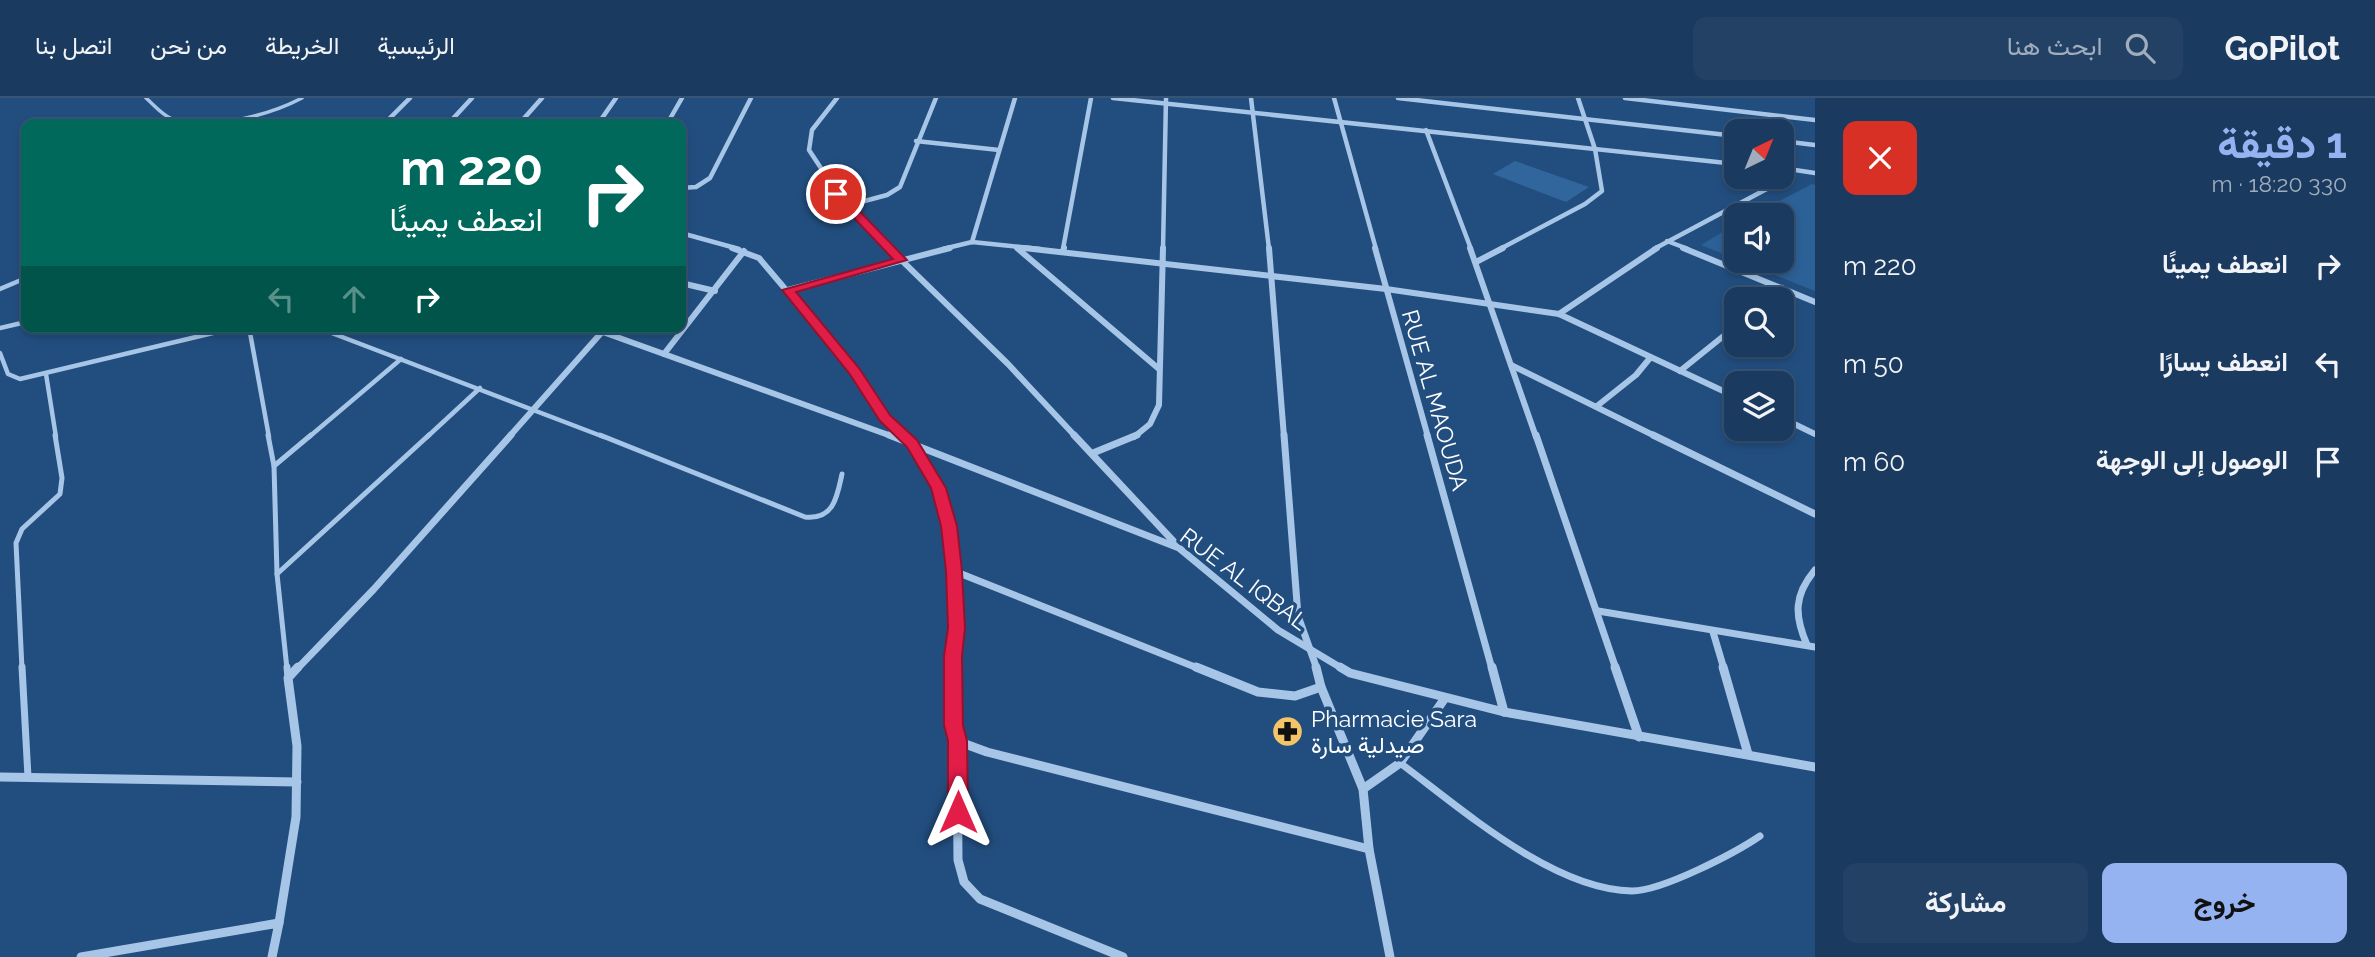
<!DOCTYPE html>
<html lang="ar">
<meta charset="utf-8">
<style>
body{margin:0;font-family:Raleway,Vazirmatn,sans-serif;background:#234165;color:#f1f3f6;direction:rtl;height:100vh;display:flex;flex-direction:column;font-size:26px;white-space:nowrap}
*{box-sizing:border-box;margin:0}
p{font-size:23px;color:#9fadbd}
.icon{flex:none;width:38px;height:38px;fill:none;stroke:currentColor;stroke-width:2;stroke-linecap:round;stroke-linejoin:round}
.map{position:relative;flex:1;overflow:hidden;direction:ltr}
.drawer{display:flex;flex-direction:column;background:#1a3a5f;width:560px}
.drawer>*{flex:none}
.guide{position:absolute;left:21px;top:21px;width:665px;height:214px;border-radius:14px;box-shadow:0 4px 10px #0003,0 0 0 2px #385474;direction:rtl;background:#00695c;color:#fff;overflow:hidden}
.needle{width:46px;rotate:43deg}
.controls{position:absolute;left:1724px;top:21px;display:grid;gap:14px}
.controls a{display:grid;place-items:center;width:70px;height:70px;border-radius:14px;background:#1a3a5f;box-shadow:0 4px 10px #0003,0 0 0 2px #385474;font-size:35px}
.pin{position:absolute;display:grid;place-items:center;width:60px;height:60px;color:#fff;margin:-30px;border:4px solid #fff;border-radius:50%;box-shadow:0 2px 7px #0007}
.me{position:absolute;width:77px;margin:-38px;rotate:0deg;stroke-linejoin:round;filter:drop-shadow(0 0 5px #0008)}
.turn{display:flex;align-items:center;gap:24px;height:147px;padding:0 28px;font-size:32px}
.turn .icon{width:91px;height:91px;stroke-width:2.5}
.turn b{display:block;font-size:49px;line-height:60px}
.lanes{display:flex;align-items:center;height:66px;padding:0 28px;background:#0003;justify-content:center;gap:35px;direction:ltr}
.lanes .off{opacity:.35}
.round{display:grid;place-items:center;flex:none;width:74px;height:74px;border-radius:14px;background:#234165}
.overview{display:flex;align-items:center;justify-content:space-between;height:119px;padding:0 28px}
h1{font-size:42px;font-weight:700;line-height:52px;color:#95b2f1}
.action{display:flex;gap:14px;margin-top:auto;padding:14px 28px}
.action a{flex:1;height:80px;border-radius:14px;background:#95b2f1;color:#111;font-size:28px;font-weight:700;line-height:80px;text-align:center}
.action a+a{background:#234165;color:#f1f3f6}
ul{padding:0;list-style:none}
li{display:flex;align-items:center;gap:21px;height:98px;padding:0 28px}
li div{flex:1}
li b{display:block;font-size:26px}
li em{font-style:normal}
header{display:flex;align-items:center;gap:42px;box-sizing:border-box;height:98px;padding:0 35px;background:#1a3a5f;border-bottom:2px solid #385474}
header strong{font-size:33px}
nav{display:flex;gap:38px;margin-inline-start:auto;font-size:24px}
.search{width:490px;height:63px;background:#234165;display:flex;align-items:center;gap:18px;box-sizing:border-box;padding:0 24px;border-radius:14px;color:#9fadbd;font-size:26px}
main{display:flex;flex:1;min-height:0}
.map>svg:first-child{display:block}
.green{fill:#2c6197}
.building{fill:#31669c}
.lines{fill:none;stroke-linecap:round;stroke-linejoin:round}
.service-far3{stroke:#a7c6e7;stroke-width:3.5}
.service-far2{stroke:#a7c6e7;stroke-width:4.5}
.service-far1{stroke:#a7c6e7;stroke-width:5}
.service{stroke:#a7c6e7;stroke-width:7}
.minor-far3{stroke:#a7c6e7;stroke-width:4.5}
.minor-far2{stroke:#a7c6e7;stroke-width:6}
.minor-far1{stroke:#a7c6e7;stroke-width:7}
.minor{stroke:#a7c6e7;stroke-width:9}
.route{fill:#e11d48;stroke:#92132f;stroke-width:2}
.labels{text-anchor:middle;stroke-width:7;stroke-linejoin:round;paint-order:stroke}
.street-label{font-size:23px;fill:#fff;stroke:#224e7f}
.poi-label{font-size:23px;fill:#fff;stroke:#224e7f;text-anchor:start}
</style>
<header>
<strong>GoPilot</strong>
<div class="search"><svg class="icon" aria-label="search" viewBox="0 0 24 24"><circle cx="10" cy="10" r="6"/><path d="M15 15l6 6"/></svg>ابحث هنا</div>
<nav><a>الرئيسية</a><a>الخريطة</a><a>من نحن</a><a>اتصل بنا</a></nav>
</header>
<main>
<section class="drawer">
<div class="overview"><div><h1>1 دقيقة</h1><p>330 m · 18:20</p></div><a class="round" style="background:#d93025;color:#fff"><svg class="icon" aria-label="close" viewBox="0 0 24 24"><path d="M6 6l12 12M18 6L6 18"/></svg></a></div>
<ul>
<li><svg class="icon" aria-label="right" viewBox="0 0 24 24"><path d="M7 20v-9h11M14 6l5 5-5 5"/></svg><div><b>انعطف يمينًا</b></div><em>220 m</em></li>
<li><svg class="icon" aria-label="left" viewBox="0 0 24 24"><path d="M17 20v-9H6M10 6l-5 5 5 5"/></svg><div><b>انعطف يسارًا</b></div><em>50 m</em></li>
<li><svg class="icon" aria-label="arrive" viewBox="0 0 24 24"><path d="M6 21V4h12l-3 4 3 4H6"/></svg><div><b>الوصول إلى الوجهة</b></div><em>60 m</em></li>
</ul>
<div class="action"><a>خروج</a><a>مشاركة</a></div>
</section>
<div class="map">
<svg width="1815" height="859" viewBox="0 0 1815 859">
<rect width="100%" height="100%" fill="#224e7f"/>
<g class="green">
<polygon points="1812,86 1815,87 1815,193 1740,163 1782,163 1782,117 1753,117"/>
<polygon points="1736,126 1736,161 1701,147"/>
</g>
<polygon class="building" points="1515,63 1589,89 1566,104 1493,76"/>
<g class="lines">
<path class="service-far3" d="M146,0c8,7 16,17 26,21 35,13 98,-4 130,-21"/>
<g class="service-far2">
<polyline points="0,191 26,180"/>
<polyline points="249,229 269,339"/>
<polyline points="316,229 604,339"/>
<polyline points="0,230 26,224"/>
<polyline points="0,255 8,276 20,281 238,229"/>
<polyline points="46,276 56,339"/>
<polyline points="309,339 401,261"/>
<polyline points="427,339 480,290"/>
</g>
<g class="service-far1">
<polyline points="268,337 274,368 277,476 287,571"/>
<path d="M600,337l205,82c29,3 32,-20 37,-43"/>
<polyline points="274,368 311,337"/>
<polyline points="277,476 429,337"/>
<polyline points="22,571 16,445 22,431 60,396 62,380 55,337"/>
</g>
<g class="service">
<polyline points="22,569 28,679"/>
<polyline points="287,569 288,580"/>
<path d="M1400,665c62,46 153,127 232,128 30,0 103,-38 128,-55"/>
</g>
<g class="minor-far3">
<polyline points="837,0 812,32 809,52 846,108 891,151"/>
<polyline points="1113,0 1736,66"/>
<polyline points="1251,0 1269,151"/>
<polyline points="1334,0 1376,151"/>
<polyline points="1398,0 1736,38"/>
<polyline points="1625,0 1815,22"/>
<polyline points="384,26 410,0"/>
<polyline points="448,26 472,0"/>
<polyline points="519,26 542,0"/>
<polyline points="598,26 616,0"/>
<polyline points="667,26 682,0"/>
<polyline points="1426,32 1471,151"/>
<polyline points="916,43 999,52"/>
<polyline points="1782,43 1815,47"/>
<polyline points="1782,70 1815,75"/>
<polyline points="681,90 696,89 710,80 751,0"/>
<polyline points="846,108 887,97 900,89 936,0"/>
<polyline points="681,135 739,151"/>
<polyline points="1667,143 1688,151"/>
<polyline points="972,144 1015,0"/>
<polyline points="943,151 972,144 1040,151"/>
<polyline points="1063,151 1091,0"/>
<polyline points="1163,151 1166,0"/>
<polyline points="1500,151 1585,106 1602,93 1595,51 1578,0"/>
<polyline points="1654,151 1791,78 1792,72"/>
</g>
<g class="minor-far2">
<polyline points="732,150 759,160 854,272 885,320 905,339"/>
<polyline points="889,150 1008,266 1076,339"/>
<polyline points="1017,150 1159,271"/>
<polyline points="1024,150 1386,191 1559,216 1736,299"/>
<polyline points="1269,150 1284,339"/>
<polyline points="1375,150 1428,339"/>
<polyline points="1470,150 1536,339"/>
<polyline points="1683,150 1815,204"/>
<polyline points="1063,154 1064,150"/>
<polyline points="1476,164 1503,150"/>
<polyline points="681,185 715,193"/>
<polyline points="788,192 950,150"/>
<polyline points="1768,201 1782,190"/>
<polyline points="1559,216 1657,150"/>
<polyline points="589,229 894,339"/>
<polyline points="664,256 744,153"/>
<polyline points="1511,267 1657,339"/>
<polyline points="1680,273 1736,228"/>
<polyline points="1597,308 1636,277 1650,260"/>
<polyline points="1782,320 1815,336"/>
<polyline points="509,339 602,234"/>
<polyline points="1134,339 1150,326 1159,307 1163,150"/>
</g>
<g class="minor-far1">
<polyline points="889,337 1179,450 1278,532 1343,571"/>
<path d="M903,337c50,46 55,128 54,191 0,15 -4,29 -4,43"/>
<polyline points="1074,337 1176,446"/>
<polyline points="1284,337 1298,518 1317,571"/>
<polyline points="1427,337 1492,571"/>
<polyline points="1536,337 1616,571"/>
<polyline points="1653,337 1815,416"/>
<polyline points="1093,355 1137,337"/>
<polyline points="954,473 1200,571"/>
<polyline points="1598,513 1815,549"/>
<polyline points="1713,534 1724,571"/>
<path d="M1807,547c-13,-30 -13,-50 8,-75"/>
<polyline points="297,571 374,491 511,337"/>
</g>
<g class="minor">
<polyline points="953,569 957,643 987,654 1369,751"/>
<polyline points="1196,569 1258,594 1295,598 1321,589"/>
<polyline points="1316,569 1321,589 1363,691 1369,751 1390,859"/>
<polyline points="1340,569 1350,575 1504,614 1815,669"/>
<polyline points="1492,569 1504,614"/>
<polyline points="1615,569 1639,639"/>
<polyline points="1723,569 1748,656"/>
<polyline points="957,643 958,762 964,784 980,801 1123,859"/>
<polyline points="0,679 297,684"/>
<polyline points="1363,691 1400,665 1445,600"/>
<polyline points="279,825 296,719 297,648 288,580 298,569"/>
<polyline points="81,859 279,825 272,859"/>
</g>
</g>
<polygon class="route" points="833,93 840,93 907,162 796,194 859,270 890,317 917,342 946,390 957,428 962,473 965,530 962,558 963,627 967,643 968,714 965,721 958,724 951,721 948,714 948,643 944,627 944,558 948,530 946,473 941,428 931,390 907,349 880,323 849,275 782,192 893,161 833,98"/>
<defs>
<symbol id="pharmacy-disc" viewBox="-11 -11 22 22"><circle r="9.5" fill="#f3c568" stroke="#224e7f"/><path d="M-2-6h4v4h4v4h-4v4h-4v-4h-4v-4h4Z" fill="#111"/></symbol>
</defs>
<g fill-rule="evenodd">
<use href="#pharmacy-disc" x="1270" y="616" width="35" height="35"/>
</g>
<g class="labels">
<g class="street-label">
<text transform="translate(1435 302) rotate(74)" y="8">RUE AL MAOUDA</text>
<text transform="translate(1244 481) rotate(37)" y="8">RUE AL IQBAL</text>
</g>
<g class="poi-label">
<text x="1311" y="629">Pharmacie Sara<tspan x="1311" dy="26">صيدلية سارة</tspan></text>
</g>
</g>
</svg>
<div class="controls">
<a><svg class="needle" viewBox="-14 -14 28 28"><path d="M0-13l5 13h-10z" fill="#e53935"/><path d="M0 13l5-13h-10z" fill="#9fadbd"/></svg></a>
<a><svg class="icon" aria-label="sound" viewBox="0 0 24 24"><path d="M4 9h4l5-4v14l-5-4H4zM17 9q2 3 0 6"/></svg></a>
<a><svg class="icon" aria-label="search" viewBox="0 0 24 24"><circle cx="10" cy="10" r="6"/><path d="M15 15l6 6"/></svg></a>
<a><svg class="icon" aria-label="layers" viewBox="0 0 24 24"><path d="M12 4l9 5-9 5-9-5zM3 14l9 5 9-5"/></svg></a>
</div>
<div class="pin" style="left:836px;top:96px;background:#d93025"><svg class="icon" aria-label="arrive" viewBox="0 0 24 24"><path d="M6 21V4h12l-3 4 3 4H6"/></svg></div>
<svg class="me" style="left:958px;top:714px" viewBox="-20 -20 40 40"><path d="M0-17L14 15 0 8-14 15z" fill="#e11d48" stroke="#fff" stroke-width="4"/></svg>
<div class="guide">
<div class="turn"><svg class="icon" aria-label="right" viewBox="0 0 24 24"><path d="M7 20v-9h11M14 6l5 5-5 5"/></svg><div><b>220 m</b>انعطف يمينًا</div></div>
<div class="lanes"><svg class="icon off" aria-label="left" viewBox="0 0 24 24"><path d="M17 20v-9H6M10 6l-5 5 5 5"/></svg><svg class="icon off" aria-label="ahead" viewBox="0 0 24 24"><path d="M12 20V5M6 11l6-6 6 6"/></svg><svg class="icon" aria-label="right" viewBox="0 0 24 24"><path d="M7 20v-9h11M14 6l5 5-5 5"/></svg></div>
</div>
</div>
</main>
